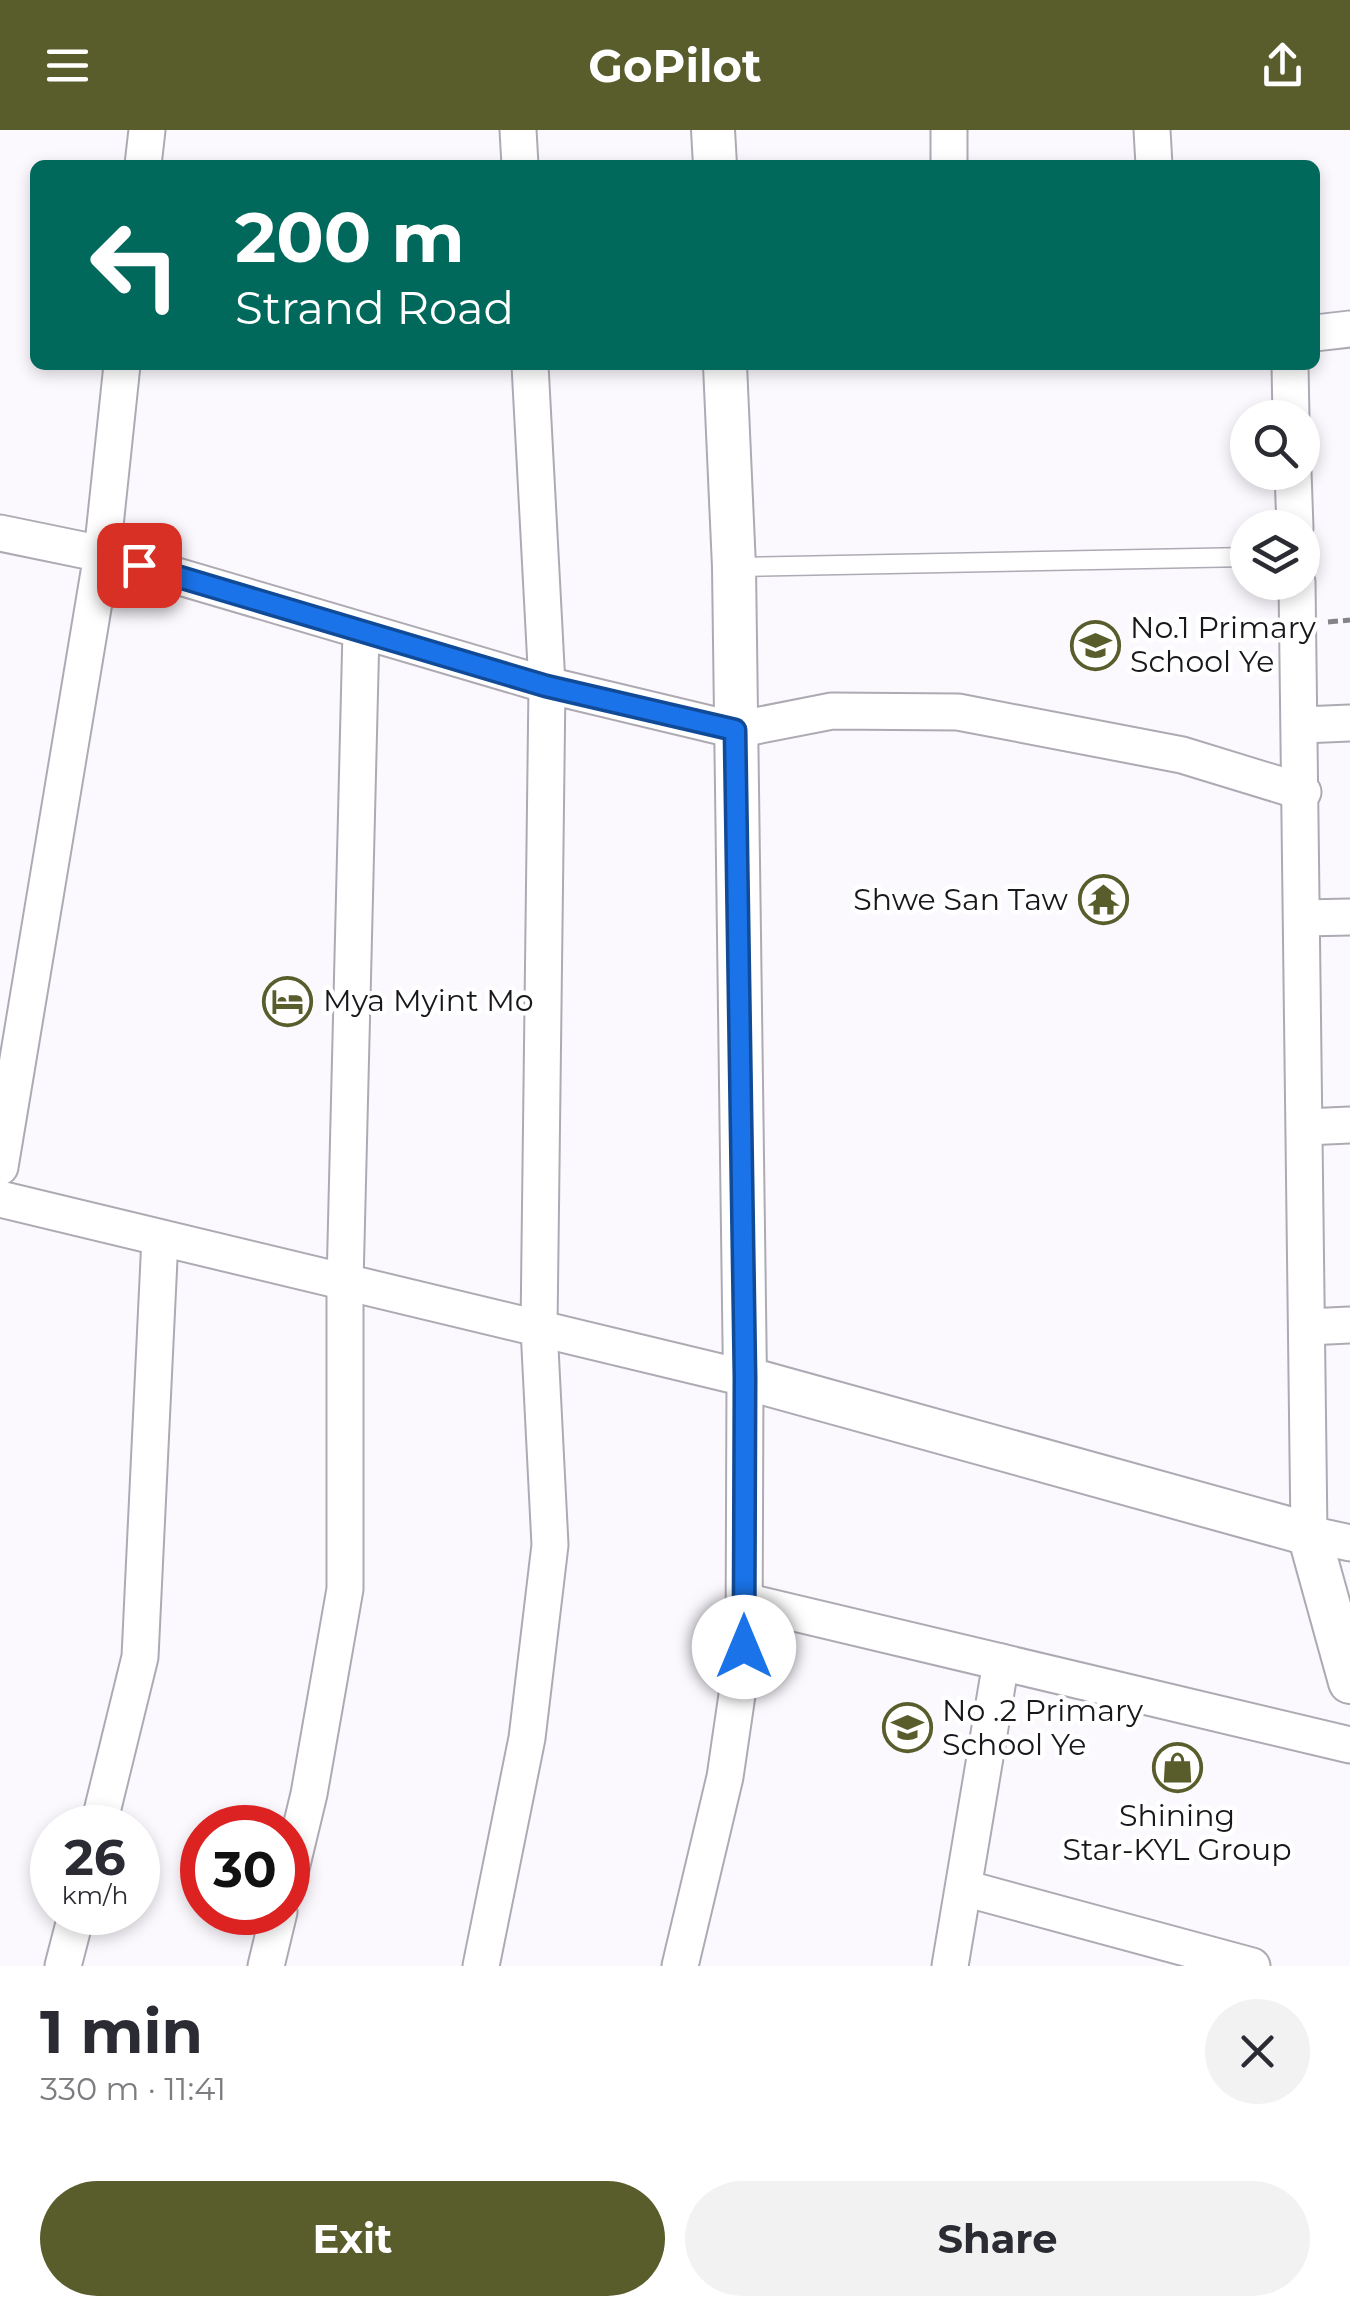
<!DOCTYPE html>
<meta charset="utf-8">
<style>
body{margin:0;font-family:Montserrat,sans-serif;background:#f2f2f3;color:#2b2b33;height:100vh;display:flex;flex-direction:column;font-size:38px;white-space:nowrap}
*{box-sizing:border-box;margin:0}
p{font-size:32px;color:#7c7c81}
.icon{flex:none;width:55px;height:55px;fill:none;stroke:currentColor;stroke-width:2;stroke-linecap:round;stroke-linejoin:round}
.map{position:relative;height:1836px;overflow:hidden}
.sheet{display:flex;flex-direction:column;background:#fff;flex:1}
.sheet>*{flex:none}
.banner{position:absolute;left:30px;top:30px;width:1290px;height:210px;border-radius:15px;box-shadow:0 5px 15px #0003;background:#00695c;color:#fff;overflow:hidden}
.tools{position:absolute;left:1230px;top:270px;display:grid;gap:20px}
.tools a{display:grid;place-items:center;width:90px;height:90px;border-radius:50%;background:#fff;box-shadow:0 5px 15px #0003;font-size:50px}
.speed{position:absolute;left:30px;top:1675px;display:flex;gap:20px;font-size:50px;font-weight:700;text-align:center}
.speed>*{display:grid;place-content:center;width:130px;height:130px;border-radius:50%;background:#fff;box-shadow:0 5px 15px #0003;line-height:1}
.speed small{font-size:25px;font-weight:400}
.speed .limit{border:15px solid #d22;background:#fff;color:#111}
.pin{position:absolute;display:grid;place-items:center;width:85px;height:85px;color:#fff;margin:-42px;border-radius:20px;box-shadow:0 5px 15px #0006}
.me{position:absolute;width:110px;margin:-55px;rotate:0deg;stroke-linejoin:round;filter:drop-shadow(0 0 8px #0008)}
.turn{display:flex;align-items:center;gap:35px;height:210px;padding:0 40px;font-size:45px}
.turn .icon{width:130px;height:130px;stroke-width:2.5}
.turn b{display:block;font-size:70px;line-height:85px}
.round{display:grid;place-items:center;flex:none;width:105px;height:105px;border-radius:52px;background:#f2f2f3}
.summary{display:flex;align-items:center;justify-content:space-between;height:170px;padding:0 40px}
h1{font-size:60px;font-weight:700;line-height:75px}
.cta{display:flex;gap:20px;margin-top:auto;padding:20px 40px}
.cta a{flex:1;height:115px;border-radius:60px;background:#595d2b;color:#fff;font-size:40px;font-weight:700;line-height:115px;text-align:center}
.cta a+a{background:#f2f2f3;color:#2b2b33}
header{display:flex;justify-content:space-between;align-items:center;height:130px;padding:0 40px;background:#595d2b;color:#fff;font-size:45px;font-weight:700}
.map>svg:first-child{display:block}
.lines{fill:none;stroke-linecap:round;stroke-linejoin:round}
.service-casing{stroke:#aeaab4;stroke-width:21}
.minor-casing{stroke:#aeaab4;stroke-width:39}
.tertiary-casing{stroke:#aeaab4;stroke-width:46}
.path{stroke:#858387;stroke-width:5;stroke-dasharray:10 5;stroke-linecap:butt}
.service{stroke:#fff;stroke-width:18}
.minor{stroke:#fff;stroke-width:35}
.tertiary{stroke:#fff;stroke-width:42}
.route-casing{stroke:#114b97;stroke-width:25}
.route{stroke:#1a73e8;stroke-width:18}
.labels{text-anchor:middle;stroke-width:9;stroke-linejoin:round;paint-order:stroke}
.poi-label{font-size:30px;fill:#19171b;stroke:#fff;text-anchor:start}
</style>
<header><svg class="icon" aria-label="menu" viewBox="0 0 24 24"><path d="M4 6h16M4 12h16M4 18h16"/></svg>GoPilot<svg class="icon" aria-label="share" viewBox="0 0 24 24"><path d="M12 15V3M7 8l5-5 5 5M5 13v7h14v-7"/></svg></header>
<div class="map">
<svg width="1350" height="1836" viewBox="0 0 1350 1836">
<rect width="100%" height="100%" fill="#fbf9fe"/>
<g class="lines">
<defs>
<polyline id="service" points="734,437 1248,427"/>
<g id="minor">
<polyline points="518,0 520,35"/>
<polyline points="949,0 949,35"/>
<polyline points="1152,0 1154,35"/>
<polyline points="143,35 147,0"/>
<polyline points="1315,203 1350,199"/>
<polyline points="122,235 102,424 547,555 735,600 832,581 958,582 1182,625 1303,662"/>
<polyline points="1290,235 1291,288"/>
<polyline points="1293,342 1295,398"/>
<polyline points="0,403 102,424 0,1037"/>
<polyline points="1297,452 1309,1404 1350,1413"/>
<polyline points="1302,595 1350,593"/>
<polyline points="1304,788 1350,787"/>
<polyline points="1305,997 1350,995"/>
<polyline points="0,1069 745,1248 744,1517 725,1647 680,1836"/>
<polyline points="1307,1197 1350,1195"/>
<polyline points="744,1471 1350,1615"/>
<polyline points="98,1698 140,1527 160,1108"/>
<polyline points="288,1751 309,1664 345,1459 345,1154 361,501"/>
<polyline points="964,1758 1252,1836"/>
<polyline points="63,1836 77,1782"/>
<polyline points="266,1836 279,1782"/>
<polyline points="481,1836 527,1608 550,1415 539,1198 547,555 530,235"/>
<polyline points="950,1836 1001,1532"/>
</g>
<g id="tertiary">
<polyline points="713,0 715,35"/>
<polyline points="725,235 734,437 745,1248 1309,1404 1350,1552"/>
</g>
</defs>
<use href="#service" class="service-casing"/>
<use href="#minor" class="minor-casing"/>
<use href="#tertiary" class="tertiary-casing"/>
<polyline class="path" points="1328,492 1350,490"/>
<use href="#service" class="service"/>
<use href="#minor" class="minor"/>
<use href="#tertiary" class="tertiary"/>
</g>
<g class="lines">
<defs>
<polyline id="route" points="139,435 546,556 735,600 745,1248 744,1517"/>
</defs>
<use href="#route" class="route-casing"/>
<use href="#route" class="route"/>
</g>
<defs>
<symbol id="school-ring" viewBox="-11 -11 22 22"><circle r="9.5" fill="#fff" stroke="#595d2b" stroke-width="1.5"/><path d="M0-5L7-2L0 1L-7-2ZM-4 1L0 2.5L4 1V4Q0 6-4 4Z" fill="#595d2b"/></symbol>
<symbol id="temple-ring" viewBox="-11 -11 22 22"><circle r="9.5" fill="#fff" stroke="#595d2b" stroke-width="1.5"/><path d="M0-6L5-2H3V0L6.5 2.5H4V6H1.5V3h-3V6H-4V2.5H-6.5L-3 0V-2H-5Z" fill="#595d2b"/></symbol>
<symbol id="hotel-ring" viewBox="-11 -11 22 22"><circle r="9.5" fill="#fff" stroke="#595d2b" stroke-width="1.5"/><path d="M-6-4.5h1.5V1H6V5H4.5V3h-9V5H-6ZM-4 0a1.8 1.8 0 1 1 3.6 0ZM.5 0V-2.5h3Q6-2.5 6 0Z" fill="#595d2b"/></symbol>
<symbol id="shop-ring" viewBox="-11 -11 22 22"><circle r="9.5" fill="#fff" stroke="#595d2b" stroke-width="1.5"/><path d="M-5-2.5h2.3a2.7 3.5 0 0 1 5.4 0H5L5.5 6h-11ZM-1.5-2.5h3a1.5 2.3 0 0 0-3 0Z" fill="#595d2b"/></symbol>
</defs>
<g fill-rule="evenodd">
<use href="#school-ring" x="1068" y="488" width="55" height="55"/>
<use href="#temple-ring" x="1076" y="742" width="55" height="55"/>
<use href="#hotel-ring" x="260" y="844" width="55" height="55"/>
<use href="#school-ring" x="880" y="1570" width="55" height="55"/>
<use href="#shop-ring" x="1150" y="1610" width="55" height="55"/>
</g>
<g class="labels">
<g class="poi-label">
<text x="1130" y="508">No.1 Primary<tspan x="1130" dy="34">School Ye</tspan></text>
<text x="1068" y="780" text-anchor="end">Shwe San Taw</text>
<text x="323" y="881">Mya Myint Mo</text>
<text x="942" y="1591">No .2 Primary<tspan x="942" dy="34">School Ye</tspan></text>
<text x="1177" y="1696" text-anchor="middle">Shining<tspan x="1177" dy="34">Star-KYL Group</tspan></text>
</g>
</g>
</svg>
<div class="tools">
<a><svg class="icon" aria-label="search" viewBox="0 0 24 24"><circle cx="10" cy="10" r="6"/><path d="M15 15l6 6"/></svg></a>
<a><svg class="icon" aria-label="layers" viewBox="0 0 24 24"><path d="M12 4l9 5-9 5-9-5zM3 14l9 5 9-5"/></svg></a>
</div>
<div class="speed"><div>26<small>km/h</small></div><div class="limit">30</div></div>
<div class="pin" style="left:139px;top:435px;background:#d93025"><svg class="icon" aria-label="arrive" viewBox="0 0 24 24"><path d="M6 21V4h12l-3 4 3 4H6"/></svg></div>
<svg class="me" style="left:744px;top:1517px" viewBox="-20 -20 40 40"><circle r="19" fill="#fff"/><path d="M0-13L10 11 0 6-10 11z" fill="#1a73e8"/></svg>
<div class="banner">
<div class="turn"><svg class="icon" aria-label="left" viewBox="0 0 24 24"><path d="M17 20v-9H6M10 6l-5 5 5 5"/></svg><div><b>200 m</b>Strand Road</div></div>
</div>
</div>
<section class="sheet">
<div class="summary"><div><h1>1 min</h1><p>330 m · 11:41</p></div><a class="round"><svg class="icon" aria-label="close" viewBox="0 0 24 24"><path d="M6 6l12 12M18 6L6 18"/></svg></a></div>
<div class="cta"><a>Exit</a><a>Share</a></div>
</section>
